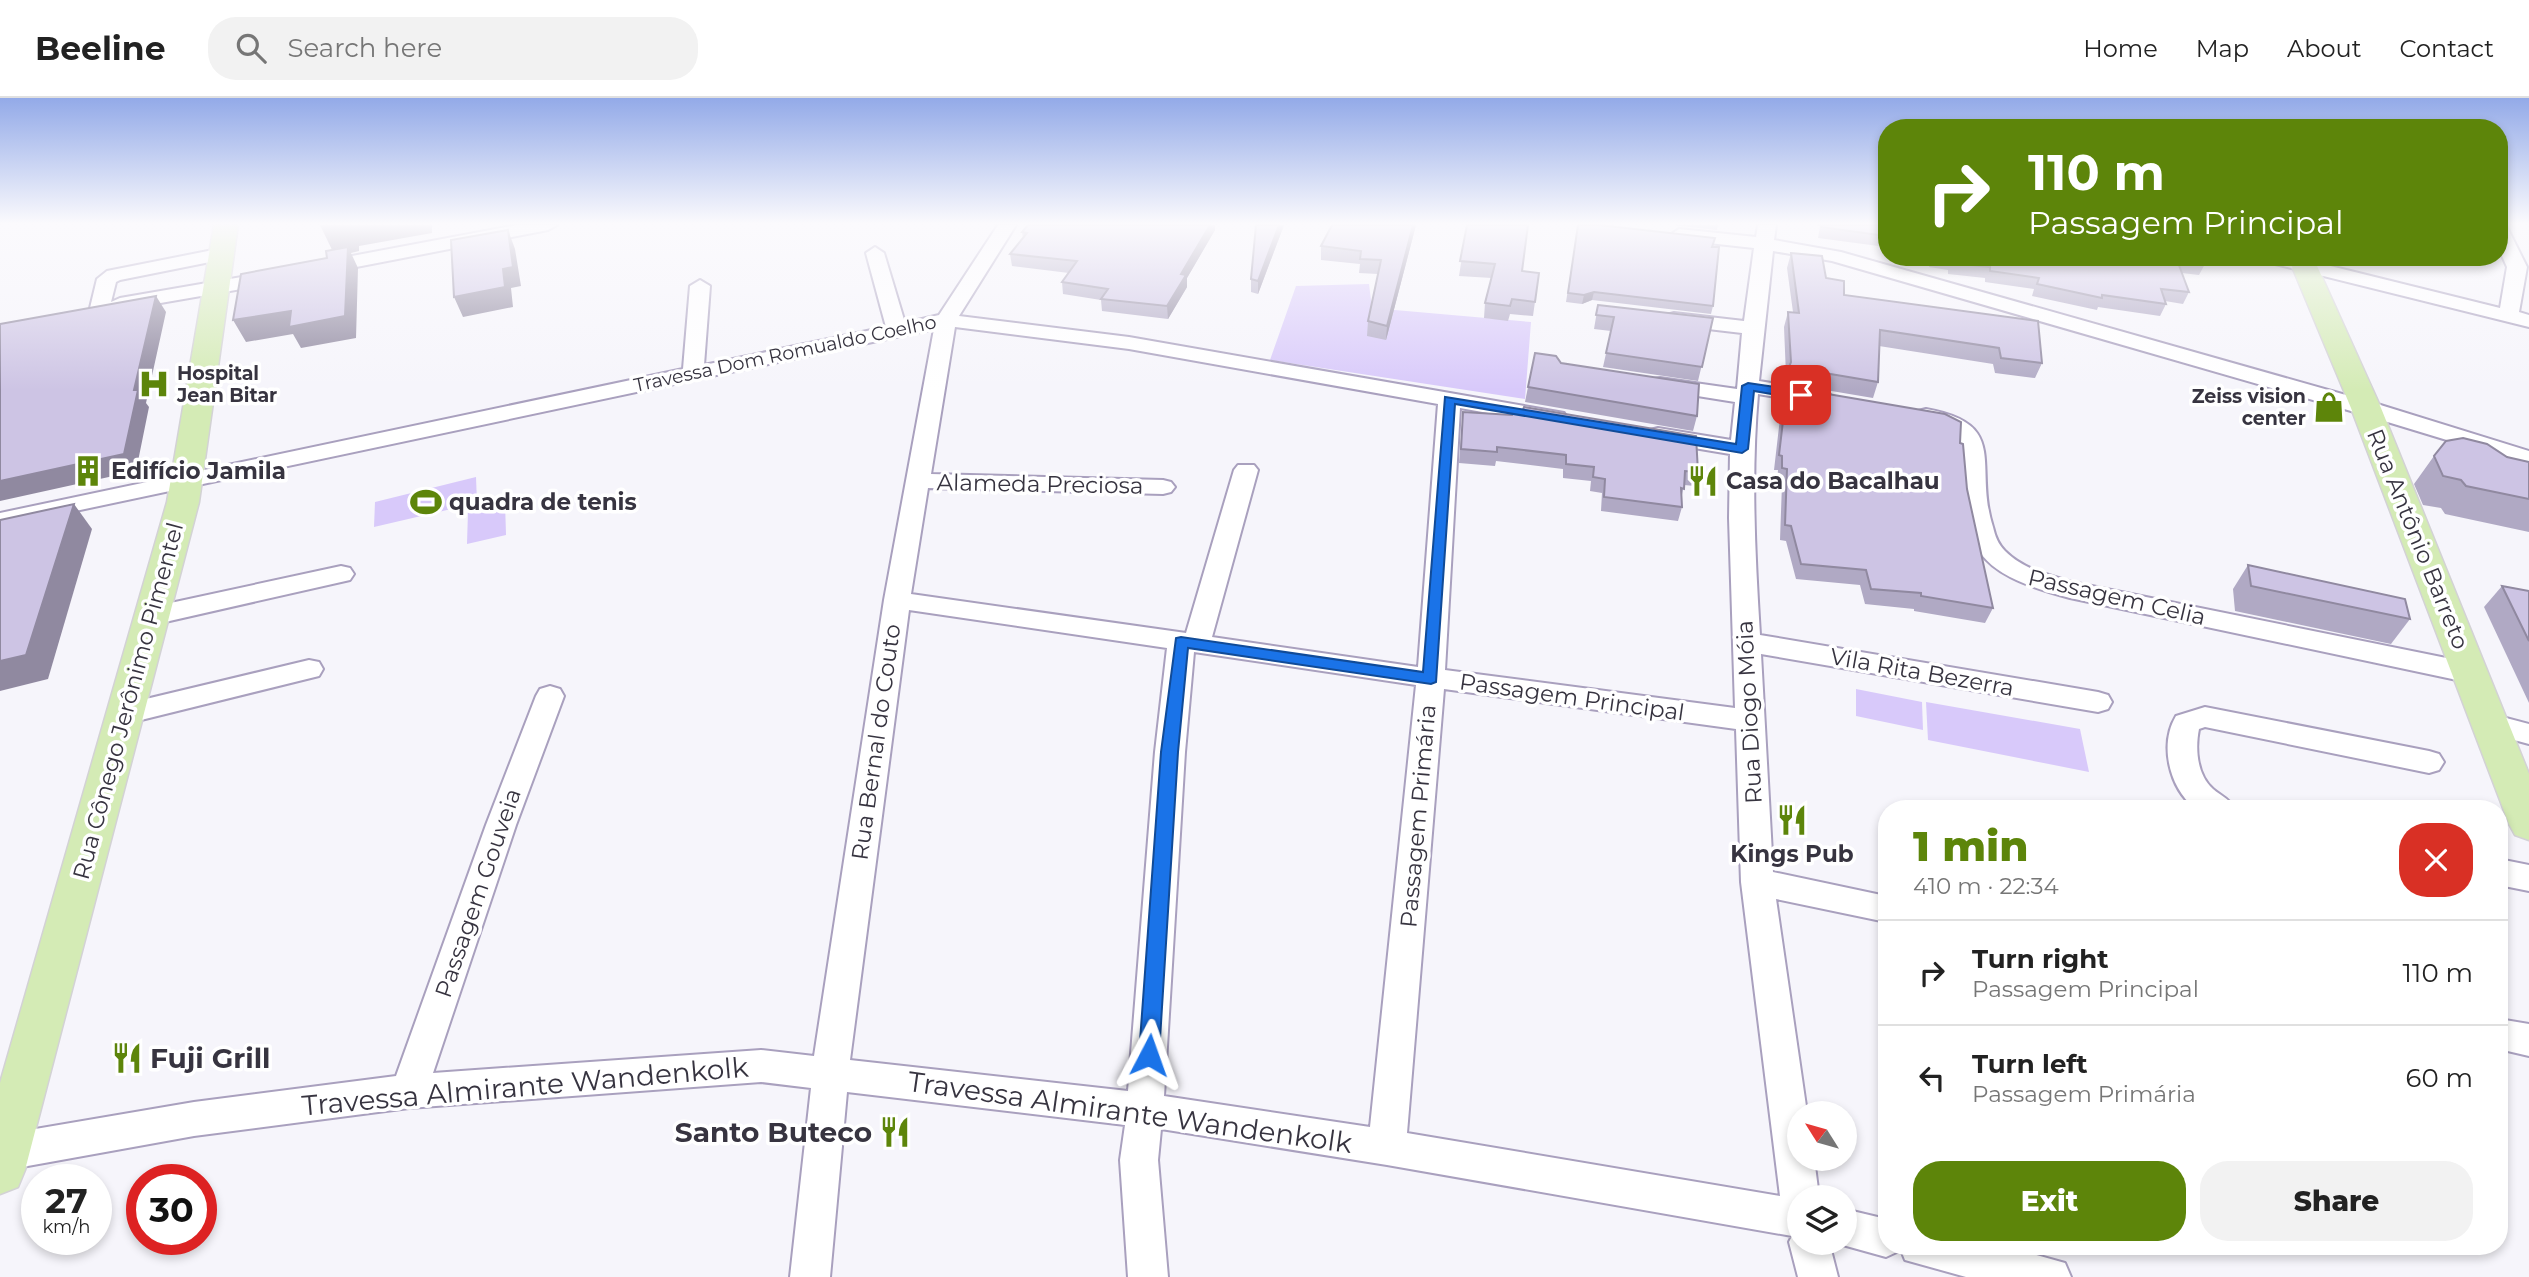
<!DOCTYPE html>
<meta charset="utf-8">
<style>
body{margin:0;font-family:Montserrat,sans-serif;background:#f2f2f2;color:#222;height:100vh;display:flex;flex-direction:column;font-size:26px;white-space:nowrap}
*{box-sizing:border-box;margin:0}
p{font-size:23px;color:#767676}
.icon{flex:none;width:38px;height:38px;fill:none;stroke:currentColor;stroke-width:2;stroke-linecap:round;stroke-linejoin:round}
.map{position:relative;flex:1;overflow:hidden}
.side{position:absolute;left:1878px;top:702px;width:630px;height:455px;display:flex;flex-direction:column;background:#fff;border-radius:28px;box-shadow:0 4px 10px #0003}
.side>*{flex:none}
.banner{position:absolute;left:1878px;top:21px;width:630px;height:147px;border-radius:28px;box-shadow:0 4px 10px #0003;background:#5d850a;color:#fff;overflow:hidden}
.needle{width:46px;rotate:307deg}
.controls{position:absolute;left:1787px;top:1003px;display:grid;gap:14px}
.controls a{display:grid;place-items:center;width:70px;height:70px;border-radius:50%;background:#fff;box-shadow:0 4px 10px #0003;font-size:35px}
.speed{position:absolute;left:21px;top:1066px;display:flex;gap:14px;font-size:35px;font-weight:700;text-align:center}
.speed>*{display:grid;place-content:center;width:91px;height:91px;border-radius:50%;background:#fff;box-shadow:0 4px 10px #0003;line-height:1}
.speed small{font-size:18px;font-weight:400}
.speed .limit{border:10px solid #d22;background:#fff;color:#111}
.pin{position:absolute;display:grid;place-items:center;width:60px;height:60px;color:#fff;margin:-30px;border-radius:14px;box-shadow:0 4px 10px #0006}
.me{position:absolute;width:77px;margin:-38px;rotate:4deg;stroke-linejoin:round;filter:drop-shadow(0 0 5px #0008)}
.turn{display:flex;align-items:center;gap:24px;height:147px;padding:0 35px;font-size:32px}
.turn .icon{width:91px;height:91px;stroke-width:2.5}
.turn b{display:block;font-size:49px;line-height:60px}
.round{display:grid;place-items:center;flex:none;width:74px;height:74px;border-radius:28px;background:#f2f2f2}
.headline{display:flex;align-items:center;justify-content:space-between;height:119px;padding:0 35px}
h1{font-size:42px;font-weight:800;line-height:52px;color:#5d850a}
.button{display:flex;gap:14px;margin-top:auto;padding:14px 35px}
.button a{flex:1;height:80px;border-radius:28px;background:#5d850a;color:#fff;font-size:28px;font-weight:800;line-height:80px;text-align:center}
.button a+a{background:#f2f2f2;color:#222}
ul{padding:0;list-style:none}
li{display:flex;align-items:center;gap:21px;height:105px;padding:0 35px;border-top:2px solid #e0e0e0}
li div{flex:1}
li b{display:block;font-size:26px}
li em{font-style:normal}
header{display:flex;align-items:center;gap:42px;box-sizing:border-box;height:98px;padding:0 35px;background:#fff;border-bottom:2px solid #e0e0e0}
header strong{font-size:33px}
nav{display:flex;gap:38px;margin-inline-start:auto;font-size:24px}
.search{width:490px;height:63px;background:#f2f2f2;display:flex;align-items:center;gap:18px;box-sizing:border-box;padding:0 24px;border-radius:28px;color:#767676;font-size:26px}
.map>svg:first-child{display:block}
.green{fill:#d8c9fa}
.lines{fill:none;stroke-linecap:round;stroke-linejoin:round}
.minor-casing{stroke:#a9a0be;stroke-width:4}
.major-casing{stroke:#d3d2d5;stroke-width:3}
.minor{fill:#fff;fill-rule:evenodd}
.major{fill:#d4ebb5;fill-rule:evenodd}
.wall{fill:#b0a9c4}
.shaded-wall{fill:#9089a0}
.building{fill:#cdc4e4;stroke:#9089a0;stroke-width:2}
.route{fill:#1a73e8;stroke:#114b97;stroke-width:2}
.labels{text-anchor:middle;stroke-width:7;stroke-linejoin:round;paint-order:stroke}
.far-street-label{font-size:19px;fill:#373440;stroke:#fff}
.far-poi-label{font-size:19px;font-weight:bold;fill:#373440;stroke:#fff;text-anchor:start}
.poi-label{font-size:23px;font-weight:bold;fill:#373440;stroke:#fff;text-anchor:start}
.street-label{font-size:23px;fill:#373440;stroke:#fff}
.near-poi-label{font-size:28px;font-weight:bold;fill:#373440;stroke:#fff;text-anchor:start}
.near-street-label{font-size:28px;fill:#373440;stroke:#fff}
</style>
<header>
<strong>Beeline</strong>
<div class="search"><svg class="icon" aria-label="search" viewBox="0 0 24 24"><circle cx="10" cy="10" r="6"/><path d="M15 15l6 6"/></svg>Search here</div>
<nav><a>Home</a><a>Map</a><a>About</a><a>Contact</a></nav>
</header>
<div class="map">
<svg width="2529" height="1179" viewBox="0 0 2529 1179">
<rect width="100%" height="100%" fill="#f6f5fb"/>
<g class="green">
<polygon points="1369,186 1372,210 1531,224 1525,301 1270,262 1296,188"/>
<polygon points="476,379 477,405 374,429 375,404"/>
<polygon points="505,405 506,437 467,446 468,413"/>
<polygon points="1856,591 1922,604 1923,632 1856,618"/>
<polygon points="1926,604 2080,631 2089,674 1928,642"/>
</g>
<g class="lines">
<defs>
<g id="minor">
<polygon points="517,127 557,127 548,132 320,176 310,170 320,164"/>
<path d="M998,127h18l-57,91 170,21 435,76 3,5 -3,5 -8,2 -96,-17 -15,262 290,38 -6,-190 1,-64 -72,-12 -8,-2 -3,-5 3,-5 8,-2 73,12 4,-38 -75,-12 -8,-1 -3,-5 3,-5 8,-1 77,11 5,-56 -68,-8 -7,-2 -3,-4 3,-4 7,-2 70,8 10,-73 -82,-9 -2,-4 9,-6 77,8 2,-12h18l-2,15 67,12 533,151 155,48v14l-171,-52 -526,-152 -59,-10 -14,130 62,10 8,2 3,5 -3,5 -8,2 -63,-11c-7,81 -3,160 2,241l338,57 10,3 4,7 -4,7 -10,3 -337,-58 12,218 113,24v26l-110,-23 31,214h-8v45h15l5,39h-20v45h30l9,35h-40l-9,-35 3,-6 -405,-71 -226,-36 -3,31 10,117h-40l-8,-117 5,-35 -278,-33 -17,185h-40l21,-189 -50,-6 -352,26 -215,28 -194,35v-36l194,-33 202,-26 90,-251 50,-129 4,-7 10,-3 10,3 4,7 -48,129 -83,248 328,-23 53,6 70,-456 50,-271 -934,198v-14l683,-144 7,-83 10,-6 10,6 -6,79 182,-38 -20,-74 9,-6 9,6 21,70 34,-8zM955,229l174,22 309,55 -20,263 -206,-30 46,-167 -4,-5h-16l-4,5 -48,163 -275,-39 17,-106 235,6 8,-2 4,-5 -4,-5 -8,-2 -232,-6zM909,512l258,38 -12,104 -27,339 -278,-31zM1194,554l222,33 -46,442 -206,-31 21,-344zM1444,591l292,40 5,153 39,314 -373,-63z"/>
<polygon points="2499,127 2506,127 2527,169 2519,214 2529,217 2529,229 2263,163 2261,159 2294,159 2500,210 2507,169 2499,151"/>
<polygon points="223,150 230,152 232,156 230,160 120,182 116,184 111,204 120,200 276,173 286,179 276,185 120,212 111,207 107,214 93,214 90,210 97,181 107,173"/>
<path d="M1926,311c85,15 47,56 67,118 2,9 5,17 12,24 18,18 43,24 67,31l399,81 10,3 4,7 -4,7 -10,3 -401,-85c-111,-29 -103,-57 -111,-161l-16,-11 -25,-5 -3,-5 3,-5z"/>
<polygon points="341,468 350,470 354,476 350,482 152,527 143,524 139,518 143,512 152,509"/>
<polygon points="309,562 319,564 323,571 319,578 125,626 115,623 111,616 115,609 125,606"/>
<path d="M2205,609l224,44 10,3 5,8 -5,8 -10,3 -224,-46 -6,2c-4,20 -2,46 14,60 8,7 16,9 21,19h-39c-26,-20 -36,-64 -19,-92z"/>
<polygon points="2491,616 2529,626 2529,646 2481,633 2477,626 2481,619"/>
<polygon points="2499,761 2529,767 2529,793 2499,787"/>
<polygon points="2499,921 2529,926 2529,958 2499,951"/>
<polygon points="1844,1111 1886,1121 1886,1148 2004,1148 2065,1165 2071,1179 1966,1179 1905,1162 1901,1152 1886,1159 1832,1144 1844,1144"/>
</g>
<g id="major">
<polygon points="214,127 238,127 199,404 25,1072 18,1089 0,1096 0,985 167,404"/>
<polygon points="2288,159 2313,159 2381,310 2529,676 2529,742 2515,737 2509,726 2351,310"/>
</g>
</defs>
<use href="#minor" class="minor-casing"/>
<use href="#major" class="major-casing"/>
<use href="#minor" class="minor"/>
<use href="#major" class="major"/>
</g>
<g class="wall">
<polygon points="1284,127 1258,196 1251,194 1251,181"/>
<polygon points="1416,127 1386,242 1367,238 1368,223 1378,176 1359,175 1360,166 1321,162 1321,148"/>
<polygon points="1467,127 1522,173 1539,175 1533,218 1510,216 1508,223 1484,220 1485,205 1492,180 1459,178"/>
<polygon points="1578,127 1713,149 1713,208 1711,216 1592,202 1582,206 1566,204"/>
<polygon points="1671,127 1718,127 1717,132"/>
<polygon points="1814,127 1886,127 1886,149 1818,140 1820,128"/>
<polygon points="1215,132 1187,180 1187,189 1168,221 1102,213 1101,202 1063,196 1062,184 1069,175 1012,168 1010,156 1023,140 1022,134"/>
<polygon points="1791,155 1826,180 1844,197 2042,265 2035,280 1995,275 1993,266 1879,248 1878,284 1873,300 1784,285 1786,277 1784,229 1788,214 1793,214 1787,170"/>
<polygon points="1910,159 2203,159 2205,166 2199,177 2182,175 2189,194 2183,206 2165,203 2166,206 2160,218 2098,209 2097,212 2032,198 2034,191 1985,184 1985,180 1948,176 1948,172 1929,169 1930,162"/>
<polygon points="1598,207 1713,220 1698,283 1603,269 1611,233 1594,231"/>
<polygon points="1561,265 1697,318 1693,333 1525,304 1528,289"/>
<polygon points="1787,289 1960,345 1967,391 1993,510 1985,525 1914,513 1914,511 1865,506 1860,487 1796,481 1786,443 1780,442 1782,386 1777,385 1778,372 1774,372 1782,303"/>
<polygon points="1463,314 1698,374 1695,388 1684,387 1681,402 1682,409 1678,423 1601,413 1602,395 1590,393 1591,383 1563,380 1563,371 1496,363 1495,368 1459,365"/>
<polygon points="2434,358 2507,359 2529,364 2529,434 2445,416 2441,410 2423,407 2414,386"/>
<polygon points="2248,467 2410,521 2391,546 2235,513 2233,491"/>
<polygon points="2502,488 2529,493 2529,605 2484,509"/>
</g>
<g class="shaded-wall">
<polygon points="320,127 432,127 432,135 359,148 359,153 351,155 358,170 356,240 301,250 293,236 246,244 233,222 335,158"/>
<polygon points="1210,127 1215,127 1215,132 1187,180 1187,189 1168,221 1167,208 1181,176"/>
<polygon points="1279,127 1284,127 1258,196 1258,183"/>
<polygon points="1413,127 1416,127 1386,242 1387,228"/>
<polygon points="508,132 515,151 521,188 511,190 513,209 463,219 454,199"/>
<polygon points="1594,194 1592,202 1582,206 1584,197"/>
<polygon points="156,198 166,214 146,305 149,309 136,373 0,403 0,383 134,292"/>
<polygon points="74,406 92,431 48,581 0,593 0,563"/>
</g>
<g class="building">
<polygon points="1028,127 1210,127 1181,176 1186,177 1167,208 1101,201 1108,191 1062,184 1077,163 1010,156 1027,135 1022,134"/>
<polygon points="1256,127 1279,127 1258,183 1251,181"/>
<polygon points="1332,127 1413,127 1387,228 1368,223 1381,162 1360,161 1361,153 1321,148"/>
<polygon points="1467,127 1528,127 1522,173 1539,175 1535,204 1512,201 1510,208 1485,205 1495,166 1460,163"/>
<polygon points="1578,127 1599,127 1715,140 1712,149 1719,149 1713,208 1594,194 1584,197 1568,195"/>
<polygon points="1821,127 1886,127 1886,138 1821,129"/>
<polygon points="508,132 513,169 503,171 505,189 454,199 451,142"/>
<polygon points="348,149 345,218 289,229 291,213 233,222 241,176 327,160 326,153"/>
<polygon points="1791,155 1822,158 1826,180 1844,183 1844,197 2038,223 2042,265 2001,260 1999,250 1880,232 1878,284 1789,269 1791,264 1788,214 1799,215"/>
<polygon points="1945,159 2203,159 2205,166 2177,162 2189,194 2161,191 2166,206 2102,197 2102,200 2037,186 2039,180 1990,173 1990,169 1953,165 1952,160"/>
<polygon points="156,198 134,292 138,292 124,356 0,383 0,226"/>
<polygon points="1598,207 1713,220 1702,269 1606,255 1614,219 1596,217"/>
<polygon points="1535,255 1556,258 1561,265 1699,286 1697,318 1528,289"/>
<polygon points="1787,289 1945,316 1961,324 1960,345 1963,346 1967,391 1993,510 1921,498 1921,495 1871,491 1866,472 1801,466 1791,428 1785,427 1787,371 1782,370 1782,358 1779,357"/>
<polygon points="1524,309 1696,338 1698,374 1685,373 1684,391 1681,390 1682,409 1604,399 1605,381 1593,379 1594,369 1566,366 1566,357 1497,349 1497,354 1461,351 1463,314 1512,317 1513,313 1522,314"/>
<polygon points="2463,340 2487,346 2507,359 2529,364 2529,401 2466,388 2461,382 2443,378 2434,358 2446,343"/>
<polygon points="74,406 26,557 0,563 0,422"/>
<polygon points="2248,467 2405,501 2410,521 2251,488"/>
<polygon points="2502,488 2529,493 2529,543"/>
</g>
<linearGradient id="sky" x2="0" y2="1"><stop stop-color="#93aae8"/><stop offset="0.43" stop-color="#fbfafd"/><stop offset="1" stop-color="#fbfafd" stop-opacity="0"/></linearGradient>
<rect width="2529" height="292" fill="url(#sky)"/>
<polygon class="route" points="1748,285 1801,293 1807,297 1801,301 1754,293 1748,351 1742,355 1455,306 1436,584 1431,586 1188,550 1178,654 1159,957 1156,963 1149,966 1142,963 1139,957 1161,654 1176,540 1181,539 1423,574 1445,299 1736,346 1742,288"/>
<defs>
<symbol id="hospital-bare" viewBox="-9 -9 18 18"><path d="M-5-5h3v3.5h4V-5h3V5h-3V1.5h-4V5h-3Z" fill="#5d850a" stroke="#fff" stroke-width="2.5" paint-order="stroke"/></symbol>
<symbol id="shop-bare" viewBox="-9 -9 18 18"><path d="M-5-2.5h2.3a2.7 3.5 0 0 1 5.4 0H5L5.5 6h-11ZM-1.5-2.5h3a1.5 2.3 0 0 0-3 0Z" fill="#5d850a" stroke="#fff" stroke-width="2.5" paint-order="stroke"/></symbol>
<symbol id="building-bare" viewBox="-9 -9 18 18"><path d="M-4-6H4V6H1V3H-1V6H-4ZM-2.5-4.3h1.7v1.8h-1.7ZM.8-4.3h1.7v1.8H.8ZM-2.5-1h1.7V.8h-1.7ZM.8-1h1.7V.8H.8Z" fill="#5d850a" stroke="#fff" stroke-width="2.5" paint-order="stroke"/></symbol>
<symbol id="restaurant-bare" viewBox="-9 -9 18 18"><path d="M-5-6h1v4h1v-4h1v4h1v-4h1v5L-1.5 .5V6h-2V.5L-5-1ZM5-6V6H3V1.5H1.5Q1.5-4 5-6Z" fill="#5d850a" stroke="#fff" stroke-width="2.5" paint-order="stroke"/></symbol>
<symbol id="stadium-bare" viewBox="-9 -9 18 18"><path d="M0-5a6.5 5 0 1 0 0 10a6.5 5 0 1 0 0-10ZM-3.5-1.8h7v3.6h-7Z" fill="#5d850a" stroke="#fff" stroke-width="2.5" paint-order="stroke"/></symbol>
</defs>
<g fill-rule="evenodd">
<use href="#hospital-bare" x="132" y="264" width="44" height="44"/>
<use href="#shop-bare" x="2307" y="287" width="44" height="44"/>
<use href="#building-bare" x="66" y="351" width="44" height="44"/>
<use href="#restaurant-bare" x="1681" y="361" width="44" height="44"/>
<use href="#stadium-bare" x="404" y="382" width="44" height="44"/>
<use href="#restaurant-bare" x="1770" y="700" width="44" height="44"/>
<use href="#restaurant-bare" x="105" y="938" width="44" height="44"/>
<use href="#restaurant-bare" x="873" y="1012" width="44" height="44"/>
</g>
<g class="labels">
<g class="far-street-label">
<text transform="translate(785 255) rotate(-12)" y="7">Travessa Dom Romualdo Coelho</text>
</g>
<g class="far-poi-label">
<text x="177" y="282">Hospital<tspan x="177" dy="22">Jean Bitar</tspan></text>
<text x="2306" y="305" text-anchor="end">Zeiss vision<tspan x="2306" dy="22">center</tspan></text>
</g>
<g class="poi-label">
<text x="111" y="381">Edifício Jamila</text>
<text x="1726" y="391">Casa do Bacalhau</text>
<text x="449" y="412">quadra de tenis</text>
<text x="1792" y="764" text-anchor="middle">Kings Pub</text>
</g>
<g class="street-label">
<text transform="translate(1040 386) rotate(1)" y="8">Alameda Preciosa</text>
<text transform="translate(2418 441) rotate(68)" y="8">Rua Antônio Barreto</text>
<text transform="translate(2117 499) rotate(13)" y="8">Passagem Celia</text>
<text transform="translate(1922 574) rotate(10)" y="8">Vila Rita Bezerra</text>
<text transform="translate(1572 599) rotate(8)" y="8">Passagem Principal</text>
<text transform="translate(128 603) rotate(-75)" y="8">Rua Cônego Jerônimo Pimentel</text>
<text transform="translate(1749 614) rotate(-93)" y="8">Rua Diogo Móia</text>
<text transform="translate(876 644) rotate(-82)" y="8">Rua Bernal do Couto</text>
<text transform="translate(1418 718) rotate(-85)" y="8">Passagem Primária</text>
<text transform="translate(478 795) rotate(-71)" y="8">Passagem Gouveia</text>
</g>
<g class="near-poi-label">
<text x="150" y="970">Fuji Grill</text>
<text x="872" y="1044" text-anchor="end">Santo Buteco</text>
</g>
<g class="near-street-label">
<text transform="translate(525 988) rotate(-5)" y="10">Travessa Almirante Wandenkolk</text>
<text transform="translate(1130 1014) rotate(8)" y="10">Travessa Almirante Wandenkolk</text>
</g>
</g>
</svg>
<div class="controls">
<a><svg class="needle" viewBox="-14 -14 28 28"><path d="M0-13l5 13h-10z" fill="#e53935"/><path d="M0 13l5-13h-10z" fill="#767676"/></svg></a>
<a><svg class="icon" aria-label="layers" viewBox="0 0 24 24"><path d="M12 4l9 5-9 5-9-5zM3 14l9 5 9-5"/></svg></a>
</div>
<div class="speed"><div>27<small>km/h</small></div><div class="limit">30</div></div>
<div class="pin" style="left:1801px;top:297px;background:#d93025"><svg class="icon" aria-label="arrive" viewBox="0 0 24 24"><path d="M6 21V4h12l-3 4 3 4H6"/></svg></div>
<svg class="me" style="left:1149px;top:957px" viewBox="-20 -20 40 40"><path d="M0-17L14 15 0 8-14 15z" fill="#1a73e8" stroke="#fff" stroke-width="4"/></svg>
<div class="banner">
<div class="turn"><svg class="icon" aria-label="right" viewBox="0 0 24 24"><path d="M7 20v-9h11M14 6l5 5-5 5"/></svg><div><b>110 m</b>Passagem Principal</div></div>
</div>
<section class="side">
<div class="headline"><div><h1>1 min</h1><p>410 m · 22:34</p></div><a class="round" style="background:#d93025;color:#fff"><svg class="icon" aria-label="close" viewBox="0 0 24 24"><path d="M6 6l12 12M18 6L6 18"/></svg></a></div>
<ul>
<li><svg class="icon" aria-label="right" viewBox="0 0 24 24"><path d="M7 20v-9h11M14 6l5 5-5 5"/></svg><div><b>Turn right</b><p>Passagem Principal</p></div><em>110 m</em></li>
<li><svg class="icon" aria-label="left" viewBox="0 0 24 24"><path d="M17 20v-9H6M10 6l-5 5 5 5"/></svg><div><b>Turn left</b><p>Passagem Primária</p></div><em>60 m</em></li>
</ul>
<div class="button"><a>Exit</a><a>Share</a></div>
</section>
</div>
